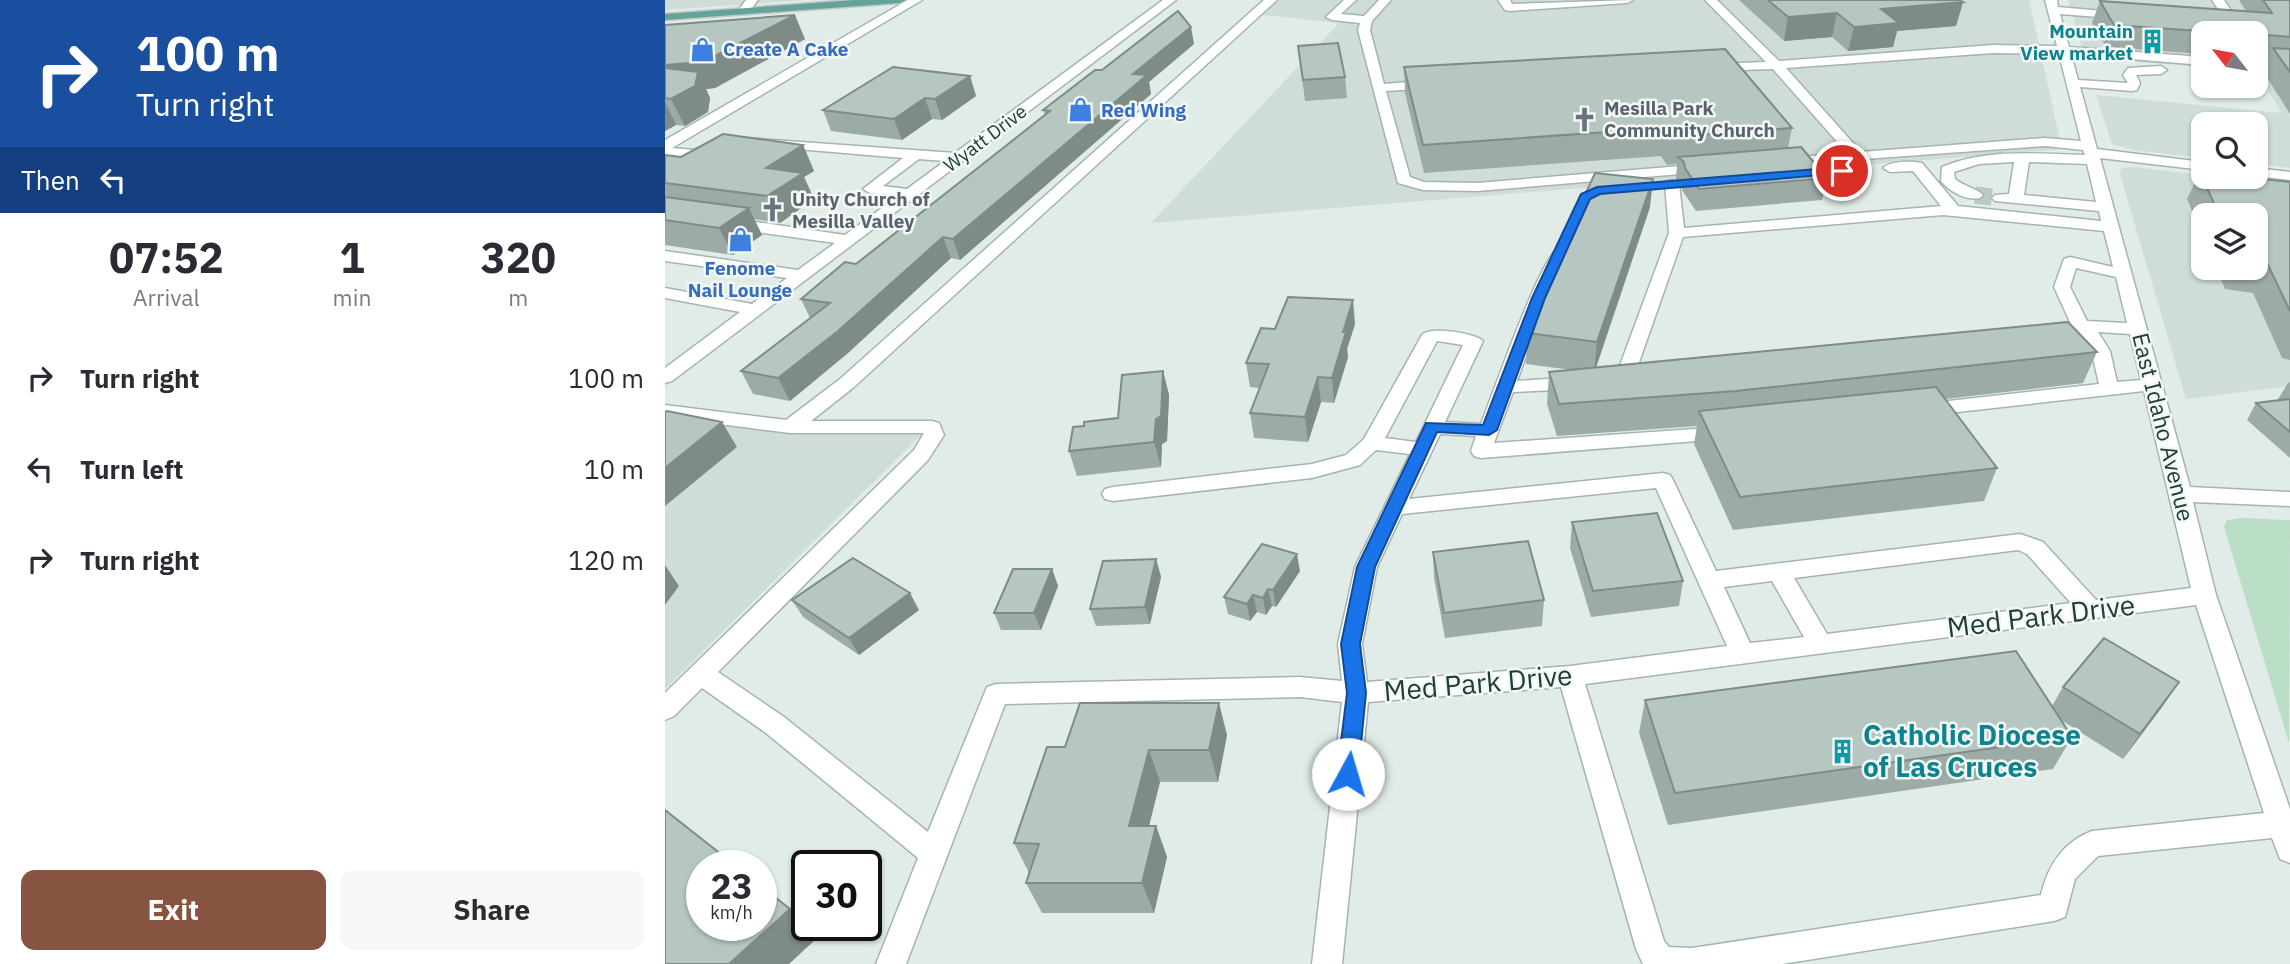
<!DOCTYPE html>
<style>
body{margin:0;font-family:"IBM Plex Sans",sans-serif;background:#f7f7f7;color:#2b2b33;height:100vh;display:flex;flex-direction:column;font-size:26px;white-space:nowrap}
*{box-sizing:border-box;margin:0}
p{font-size:23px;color:#7c7c81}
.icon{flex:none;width:38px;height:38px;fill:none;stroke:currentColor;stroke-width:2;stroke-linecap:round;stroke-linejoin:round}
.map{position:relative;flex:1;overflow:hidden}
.side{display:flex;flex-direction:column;background:#fff;width:665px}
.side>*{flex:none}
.banner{background:#1a4fa0;color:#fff;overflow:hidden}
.needle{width:46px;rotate:301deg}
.buttons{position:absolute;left:1526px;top:21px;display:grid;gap:14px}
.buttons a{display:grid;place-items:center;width:77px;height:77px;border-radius:14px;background:#fff;box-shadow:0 2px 5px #0004;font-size:35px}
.speed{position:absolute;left:21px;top:850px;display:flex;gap:14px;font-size:35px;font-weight:700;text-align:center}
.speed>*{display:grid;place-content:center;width:91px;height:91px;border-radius:50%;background:#fff;box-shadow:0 2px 5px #0004;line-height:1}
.speed small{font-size:18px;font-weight:400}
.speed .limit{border:4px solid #111;border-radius:10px;background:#fff;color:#111}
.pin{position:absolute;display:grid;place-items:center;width:60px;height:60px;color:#fff;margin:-30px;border:4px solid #fff;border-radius:50%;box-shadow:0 2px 7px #0007}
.me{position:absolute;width:77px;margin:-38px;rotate:6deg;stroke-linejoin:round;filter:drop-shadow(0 0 5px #0008)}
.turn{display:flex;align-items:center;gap:24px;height:147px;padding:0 21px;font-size:32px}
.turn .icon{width:91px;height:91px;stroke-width:2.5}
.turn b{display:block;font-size:49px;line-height:60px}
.then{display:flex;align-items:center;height:66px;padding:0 21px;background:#0003;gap:14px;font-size:26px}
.eta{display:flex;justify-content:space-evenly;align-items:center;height:119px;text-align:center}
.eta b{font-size:42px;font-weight:800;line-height:49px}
.cta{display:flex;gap:14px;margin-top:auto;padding:14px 21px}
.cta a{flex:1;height:80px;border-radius:14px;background:#875442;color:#fff;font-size:28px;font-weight:800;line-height:80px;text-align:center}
.cta a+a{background:#f7f7f7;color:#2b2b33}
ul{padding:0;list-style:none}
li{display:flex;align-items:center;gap:21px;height:91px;padding:0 21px}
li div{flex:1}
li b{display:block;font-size:26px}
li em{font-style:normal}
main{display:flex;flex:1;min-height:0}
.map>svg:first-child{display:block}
.built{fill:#cfdcd7;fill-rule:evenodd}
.green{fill:#b9dec5}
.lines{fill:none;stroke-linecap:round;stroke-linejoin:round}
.minor-tunnel{stroke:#bbc9c5;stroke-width:17;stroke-dasharray:17 8;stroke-linecap:butt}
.minor-casing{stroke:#a4b4af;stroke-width:3}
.major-casing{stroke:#c1c9c7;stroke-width:3}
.minor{fill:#fff;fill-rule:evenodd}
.major{fill:#64a397;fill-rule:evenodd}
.wall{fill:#9daba6}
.shaded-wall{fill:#7f8b87}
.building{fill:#b6c7c1;stroke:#7f8b87;stroke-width:2}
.route{fill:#1a73e8;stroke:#114b97;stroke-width:2}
.labels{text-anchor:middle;stroke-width:5;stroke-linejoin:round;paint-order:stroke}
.far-culture-label{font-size:19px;font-weight:bold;fill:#0d838f;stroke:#f2f8f5;text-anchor:end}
.far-shop-label{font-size:19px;font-weight:bold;fill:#366cbe;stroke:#f2f8f5;text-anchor:start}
.far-worship-label{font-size:19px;font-weight:bold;fill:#5b616d;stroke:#f2f8f5;text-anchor:start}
.far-street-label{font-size:19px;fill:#213d37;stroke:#f2f8f5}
.street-label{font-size:23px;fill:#213d37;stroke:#f2f8f5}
.near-street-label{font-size:28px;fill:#213d37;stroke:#f2f8f5}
.near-culture-label{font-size:28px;font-weight:bold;fill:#0d838f;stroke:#f2f8f5;text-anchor:start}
</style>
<main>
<section class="side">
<div class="banner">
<div class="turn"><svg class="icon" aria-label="right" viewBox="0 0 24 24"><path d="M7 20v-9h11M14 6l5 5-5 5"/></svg><div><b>100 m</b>Turn right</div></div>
<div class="then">Then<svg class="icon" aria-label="left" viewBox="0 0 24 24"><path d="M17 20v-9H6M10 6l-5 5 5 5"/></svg></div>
</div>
<div class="eta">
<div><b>07:52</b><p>Arrival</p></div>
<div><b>1</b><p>min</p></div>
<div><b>320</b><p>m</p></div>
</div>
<ul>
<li><svg class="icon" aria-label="right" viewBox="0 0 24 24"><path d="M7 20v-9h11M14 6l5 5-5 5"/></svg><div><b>Turn right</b></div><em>100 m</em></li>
<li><svg class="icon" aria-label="left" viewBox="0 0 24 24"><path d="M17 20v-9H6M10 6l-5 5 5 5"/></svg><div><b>Turn left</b></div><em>10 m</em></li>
<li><svg class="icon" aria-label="right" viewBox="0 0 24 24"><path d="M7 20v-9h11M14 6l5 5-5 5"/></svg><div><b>Turn right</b></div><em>120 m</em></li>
</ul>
<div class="cta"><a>Exit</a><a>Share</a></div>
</section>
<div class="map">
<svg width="1625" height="964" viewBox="0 0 1625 964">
<rect width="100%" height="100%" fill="#e1ece8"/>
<g class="built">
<polygon points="0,0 139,0 0,10"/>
<polygon points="613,0 1364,0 1397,149 486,223 674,23 597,15"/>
<polygon points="1403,0 1625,0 1625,168 1591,164 1591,124 1538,124 1538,158 1468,150 1447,144 1431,95 1617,113 1591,71 1591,33 1538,33 1538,67 1420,58"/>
<path d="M1468,167l157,18v201l-104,13 -66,-225 2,-6zM1538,215h53v53h-53z"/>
<polygon points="0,423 260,431 0,689"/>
</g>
<polygon class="green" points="1576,518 1625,520 1624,743 1559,527 1562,520"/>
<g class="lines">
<polyline class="minor-tunnel" points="1310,195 1335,198"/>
<defs>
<g id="minor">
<polygon points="81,0 93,0 82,14 74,14 72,12"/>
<polygon points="243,0 257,0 7,148 29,150 48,143 55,147 53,150 31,159 0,155 0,140"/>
<path d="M498,0h13l-504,381 -7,2v-15l75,-56 -75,-14v-10l87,16 35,-26 -122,-17v-10l133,19 37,-27 -106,-15 -8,-5 8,-5 116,17 52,-38 -27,-4 -7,-4 40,-31 -152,-13 -7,-4 2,-3 209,15zM254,159l26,2 -38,28 -24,-3z"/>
<path d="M599,0h13l-423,387 -43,34h121l7,2 5,12 -16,25 -210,212 66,45 144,115 59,-145 9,-3 304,-7 42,4 -4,-37 17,-77 55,-113 -34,-4 -16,15 -48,13 -199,23 -8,-2 -3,-5 3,-5 8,-2 199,-23 34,-9 18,-16 58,-104c8,-9 53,-2 61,6l-38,81 36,2c10,-25 61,-172 78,-176l8,5 -20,45 -30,83 60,-4 9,6 -9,6 -64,3 -19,51 229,-16 7,2 3,4 -3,4 -7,2 -242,19 -7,-2 -3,-5 5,-15 -36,-2 -31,65 254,-26 7,2 3,5 43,91 304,-37 23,8 53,58 95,-12 -47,-197 -222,25 -7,-2 -3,-4 3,-4 7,-2 177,-20c-5,-21 -6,-37 -22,-52l-32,3 -9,-5 9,-5 25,-3 -16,-35 10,-28 6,-2 43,10 -9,-36 -161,-16 -260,22 -46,131 -9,6 -9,-6 50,-135 -4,-49 2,-3 5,-1 7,4 5,44 257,-22 -28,-35 -23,1 -7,-4c8,-7 28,-7 39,-5l36,43 143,15 -2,-10 -104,-10 -3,-3 3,-3 14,-1 5,-32 -35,2 -25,8 1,7c8,7 21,9 28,16l-3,3c-14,3 -30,-6 -39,-17l1,-14c46,-19 94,-13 143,-12l-2,-5 -38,-4 -264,19 -2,-3 2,-3 5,-1 61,-5 -74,-84 -64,2v-6l4,-1 53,-2 -61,-62h12l62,61 214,-16 64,1 -12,-46h12l1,7 67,6 6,3 -6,3 -65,-5 9,33 134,10v8l-132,-11 7,26 50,3 -5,-8 5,-7 33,-2 6,4 -6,4 -25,1 4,8 -3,7 -5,1 -52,-4 17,62 106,13v8l-103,-12 90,329 100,5v14l-97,-4 23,93 74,214v54l-10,-4 -8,-21 -174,18 -23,23 -10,38 -11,4 -272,43h-139l-7,-15 -75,-262 -193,15 -26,262h-30l30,-262 -42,-5 -295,7 -99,260h-30l42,-106 -152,-125 -64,-45 -28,28 -9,4v-27l249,-243 10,-17h-134l-125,-16v-12l121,15 54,-41zM1328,53l66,1 22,87 -36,-3 -184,14 -75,-84zM1364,162l58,2 9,38 -72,-7zM1411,268l40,9 11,46 -40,-2 -17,-34zM1433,332l32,2 11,46 -24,2 -7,-31zM772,341l26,4 -47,97 -31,-4zM991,488l71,158 -157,20 -203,16 -5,-38 15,-77 25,-53zM1353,550l9,4 44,49 -244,31 -33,-56zM1107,581l32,56 -54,6 -26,-56zM1531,605l68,208 -172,18c-29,11 -44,34 -51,64l-349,53 -23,-1 -5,-6 -79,-257z"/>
<polygon points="679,0 691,0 676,14 699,16 714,0 726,0 707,21 705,30 719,84 768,80 774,84 768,88 721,91 745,177 759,182 812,183 1040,164 1047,168 1040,172 812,191 758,190 733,183 693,30 695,23 667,20 661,17"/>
<polygon points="833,0 845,0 847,4 968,0 962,3 844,11 840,10"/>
<polygon points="1547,0 1559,0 1569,15 1564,23 1540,25 1540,21 1556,18 1557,15"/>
<polygon points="1591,60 1625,62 1625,70 1591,68"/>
<polygon points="1591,168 1625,172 1625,180 1591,176"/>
</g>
<polygon id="major" points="189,0 241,0 235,3 0,20 0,14"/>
</defs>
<use href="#minor" class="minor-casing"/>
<use href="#major" class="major-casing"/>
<use href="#minor" class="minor"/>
<use href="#major" class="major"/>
</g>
<g class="wall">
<polygon points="1074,0 1294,0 1298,2 1291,26 1232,31 1228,47 1183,51 1167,37 1119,41"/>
<polygon points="1574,0 1625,0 1625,114 1598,71 1604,58 1591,58 1591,33 1538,33 1538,54 1441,47 1427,23 1435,1 1581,11"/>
<polygon points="0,25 140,39 50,88 41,89 45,98 43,112 20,126 11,125 0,131"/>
<polygon points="529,44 484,82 486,94 295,260 286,258 183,353 125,401 88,394 76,371 145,318 136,299 191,264 380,115 378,110 437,70"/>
<polygon points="633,46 680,77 682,98 640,101"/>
<polygon points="739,67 1127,128 1123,148 1162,178 1157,200 1031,211 1017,190 1017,184 1011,179 1012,164 1002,165 996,156 759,173 740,93"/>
<polygon points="305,76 311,96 277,120 267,119 237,140 166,131 158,110"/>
<polygon points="138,145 149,171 139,177 149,199 115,223 89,219 97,235 68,255 0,245 0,155 16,157"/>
<polygon points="1535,172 1625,182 1625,360 1617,358 1588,293 1560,289 1551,268 1591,268 1591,215 1538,215 1538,237 1522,199"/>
<polygon points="985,207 931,368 1432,352 1418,383 1280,399 1332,468 1319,501 1068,530 1029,444 1032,426 892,436 882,404 884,372 907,370 861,364 862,333"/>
<polygon points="690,324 682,349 683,357 669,403 656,402 643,442 589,438 585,413 595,388 585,387 581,363 610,329"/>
<polygon points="498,371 504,395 502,441 497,444 496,467 412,476 404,451 419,426 453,418"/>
<polygon points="1625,382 1625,458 1582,420 1591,403 1614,400 1613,399 1623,383"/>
<polygon points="907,522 1018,581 1014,606 926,617 905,548"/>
<polygon points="768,552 879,600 877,626 780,638 769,578"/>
<polygon points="491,559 496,577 485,624 431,626 425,609"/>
<polygon points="387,569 393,586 376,630 336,630 329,613"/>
<polygon points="635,571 611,607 607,606 601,615 592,612 585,621 563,614 559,597"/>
<polygon points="127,600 254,610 194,655 138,617"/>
<polygon points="1514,682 1497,707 1458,759 1396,720 1407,737 1388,769 1003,825 974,733 980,700 1387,706 1398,687"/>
<polygon points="562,735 553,782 495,782 484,826 491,826 502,857 489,913 377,913 361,883 364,873 349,843 400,747"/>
</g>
<g class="shaded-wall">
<polygon points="1298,2 1291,26 1232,31 1228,47 1183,51 1189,27 1216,9"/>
<polygon points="1172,13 1167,37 1119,41 1123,17"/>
<polygon points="130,15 140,39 50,88 41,89 45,98 43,112 20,126 6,99 0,92 0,65"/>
<polygon points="526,27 529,44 484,82 486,94 295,260 288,239 468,74"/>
<polygon points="305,76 311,96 277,120 270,99"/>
<polygon points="260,98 267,119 237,140 229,119"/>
<polygon points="0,102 11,125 0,131"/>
<polygon points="138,145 149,171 139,177 149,199 115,223 102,196 101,168"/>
<polygon points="988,179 985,207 929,373 932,342"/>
<polygon points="84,208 97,235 68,255 54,228"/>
<polygon points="278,237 286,258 183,353 125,401 113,378"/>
<polygon points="688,300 690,324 682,349 683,357 669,403 667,378 678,332"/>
<polygon points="498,371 504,395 502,441 497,444 496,467 489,442 491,419"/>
<polygon points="653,377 656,402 643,442 640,417"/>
<polygon points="57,422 72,447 0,506 0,468"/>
<polygon points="632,554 635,571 611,607 608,590"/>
<polygon points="491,559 496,577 485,624 480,607"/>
<polygon points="0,565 14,586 0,605"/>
<polygon points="387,569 393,586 376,630 369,613"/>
<polygon points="603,589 607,606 601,615 598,598"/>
<polygon points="245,593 254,610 194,655 184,638"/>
<polygon points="588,595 592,612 585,621 582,604"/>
<polygon points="1514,682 1497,707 1458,759 1475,734"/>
<polygon points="554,703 562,735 553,782 544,750"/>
<polygon points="484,750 495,782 476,857 464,826"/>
<polygon points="491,826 502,857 489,913 477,883"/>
<polygon points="125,909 151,939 124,964 64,964"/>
</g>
<g class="building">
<polygon points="1103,0 1294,0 1298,2 1216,9 1234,23 1189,27 1172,13 1123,17"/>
<polygon points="1598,0 1625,0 1625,37 1602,35 1599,39 1591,39 1591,33 1549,33 1548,32 1449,25 1435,1 1607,13"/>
<polygon points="513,11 526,27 468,74 482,75 288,239 278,237 173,331 113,378 76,371 165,303 136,299 180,262 191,264 385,111 378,110 430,70 437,70"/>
<polygon points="130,15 38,62 0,65 0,25"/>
<polygon points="673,43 680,77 638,80 633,46"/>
<polygon points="1608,48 1625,49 1625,72"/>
<polygon points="1060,49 1127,128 1005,137 999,128 758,145 739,67"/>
<polygon points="228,67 305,76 270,99 260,98 229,119 158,110"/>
<polygon points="0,68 33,72 30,86 6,99 0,98"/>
<polygon points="58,134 138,145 101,168 138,173 102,196 0,183 0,155 16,157"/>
<polygon points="1136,147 1162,178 1034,189 1020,168 1019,162 1013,157"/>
<polygon points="1535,172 1538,172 1538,177 1578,177 1625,182 1625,311 1603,265 1591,263 1591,215 1554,215"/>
<polygon points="930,173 988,179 932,342 862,333 886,269"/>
<polygon points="0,197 84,208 54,228 0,220"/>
<polygon points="623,297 688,300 678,332 681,332 667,378 653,377 640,417 585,413 604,364 581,363 596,328 610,329"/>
<polygon points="1403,322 1432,352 1071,391 894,404 884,372"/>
<polygon points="498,371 496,416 491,419 489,442 404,451 408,427 419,426 419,422 453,418 457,375"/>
<polygon points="1271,387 1332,468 1075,497 1034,411"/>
<polygon points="1624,399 1625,400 1625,432 1591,403"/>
<polygon points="2,411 57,422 0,468 0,412"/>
<polygon points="992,513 1018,581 928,591 907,522"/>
<polygon points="863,541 879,600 779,613 768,552"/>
<polygon points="597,544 632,554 608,590 603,589 598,598 588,595 582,604 559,597"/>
<polygon points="188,558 245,593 184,638 127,600"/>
<polygon points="491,559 480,607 425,609 438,561"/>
<polygon points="348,569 387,569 369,613 329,613"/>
<polygon points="1439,638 1514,682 1475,734 1398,687"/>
<polygon points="1351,651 1407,737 1010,793 980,700"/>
<polygon points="415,703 554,703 544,750 484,750 464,826 491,826 477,883 361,883 374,844 349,843 382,747 400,747"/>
<polygon points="0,810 71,866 37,866 37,926 96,926 96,886 125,909 64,964 0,964"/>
</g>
<polygon class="route" points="1177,167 1183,171 1181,173 935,194 925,199 880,298 832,430 824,435 772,432 710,567 695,644 701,693 693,774 690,780 683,783 675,780 672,774 682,693 676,644 692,567 761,423 818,425 867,298 916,194 932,187"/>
<defs>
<symbol id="building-bare" viewBox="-9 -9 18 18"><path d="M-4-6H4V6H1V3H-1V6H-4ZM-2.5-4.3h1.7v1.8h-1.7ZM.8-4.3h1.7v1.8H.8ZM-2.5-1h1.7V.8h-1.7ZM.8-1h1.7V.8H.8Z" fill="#0f9aa8" stroke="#f2f8f5" stroke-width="2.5" paint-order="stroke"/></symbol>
<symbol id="shop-bare" viewBox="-9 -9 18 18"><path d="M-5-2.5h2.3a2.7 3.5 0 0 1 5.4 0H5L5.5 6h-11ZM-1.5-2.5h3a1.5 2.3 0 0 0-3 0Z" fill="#3f7fe0" stroke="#f2f8f5" stroke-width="2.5" paint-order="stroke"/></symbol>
<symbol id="church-bare" viewBox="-9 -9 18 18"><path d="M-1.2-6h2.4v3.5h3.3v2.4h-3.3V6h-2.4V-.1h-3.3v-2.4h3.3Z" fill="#6b7280" stroke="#f2f8f5" stroke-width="2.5" paint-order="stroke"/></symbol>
</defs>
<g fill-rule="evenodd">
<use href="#building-bare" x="1470" y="24" width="35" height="35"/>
<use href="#shop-bare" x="20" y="32" width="35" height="35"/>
<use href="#shop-bare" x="398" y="92" width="35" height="35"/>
<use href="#church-bare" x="902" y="102" width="35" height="35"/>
<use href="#church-bare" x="90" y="192" width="35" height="35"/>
<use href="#shop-bare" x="58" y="222" width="35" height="35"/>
<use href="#building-bare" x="1160" y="734" width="35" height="35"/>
</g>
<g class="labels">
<g class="far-culture-label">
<text x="1468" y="38">Mountain<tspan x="1468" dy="22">View market</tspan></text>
</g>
<g class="far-shop-label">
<text x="58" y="56">Create A Cake</text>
<text x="436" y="117">Red Wing</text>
<text x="75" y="275" text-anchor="middle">Fenome<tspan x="75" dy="22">Nail Lounge</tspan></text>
</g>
<g class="far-worship-label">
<text x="939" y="115">Mesilla Park<tspan x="939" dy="22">Community Church</tspan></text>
<text x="127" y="206">Unity Church of<tspan x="127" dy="22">Mesilla Valley</tspan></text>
</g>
<g class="far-street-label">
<text transform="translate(320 138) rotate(-37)" y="7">Wyatt Drive</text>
</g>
<g class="street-label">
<text transform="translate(1498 427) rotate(76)" y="8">East Idaho Avenue</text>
</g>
<g class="near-street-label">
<text transform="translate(1376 616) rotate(-7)" y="10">Med Park Drive</text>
<text transform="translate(813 683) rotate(-5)" y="10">Med Park Drive</text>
</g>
<g class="near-culture-label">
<text x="1198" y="745">Catholic Diocese<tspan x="1198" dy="32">of Las Cruces</tspan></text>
</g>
</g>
</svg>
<div class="buttons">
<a><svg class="needle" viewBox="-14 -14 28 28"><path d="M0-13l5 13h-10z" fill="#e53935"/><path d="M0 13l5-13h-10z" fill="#7c7c81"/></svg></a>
<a><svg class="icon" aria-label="search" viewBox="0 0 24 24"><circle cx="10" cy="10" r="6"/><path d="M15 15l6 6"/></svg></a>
<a><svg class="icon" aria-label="layers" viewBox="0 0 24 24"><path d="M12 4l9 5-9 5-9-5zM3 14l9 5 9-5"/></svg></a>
</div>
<div class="speed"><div>23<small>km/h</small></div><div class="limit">30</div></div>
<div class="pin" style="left:1177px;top:171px;background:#d93025"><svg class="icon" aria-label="arrive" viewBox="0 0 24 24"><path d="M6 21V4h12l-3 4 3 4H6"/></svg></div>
<svg class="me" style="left:683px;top:774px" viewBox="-20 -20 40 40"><circle r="19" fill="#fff"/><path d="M0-13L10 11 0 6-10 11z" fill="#1a73e8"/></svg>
</div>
</main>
